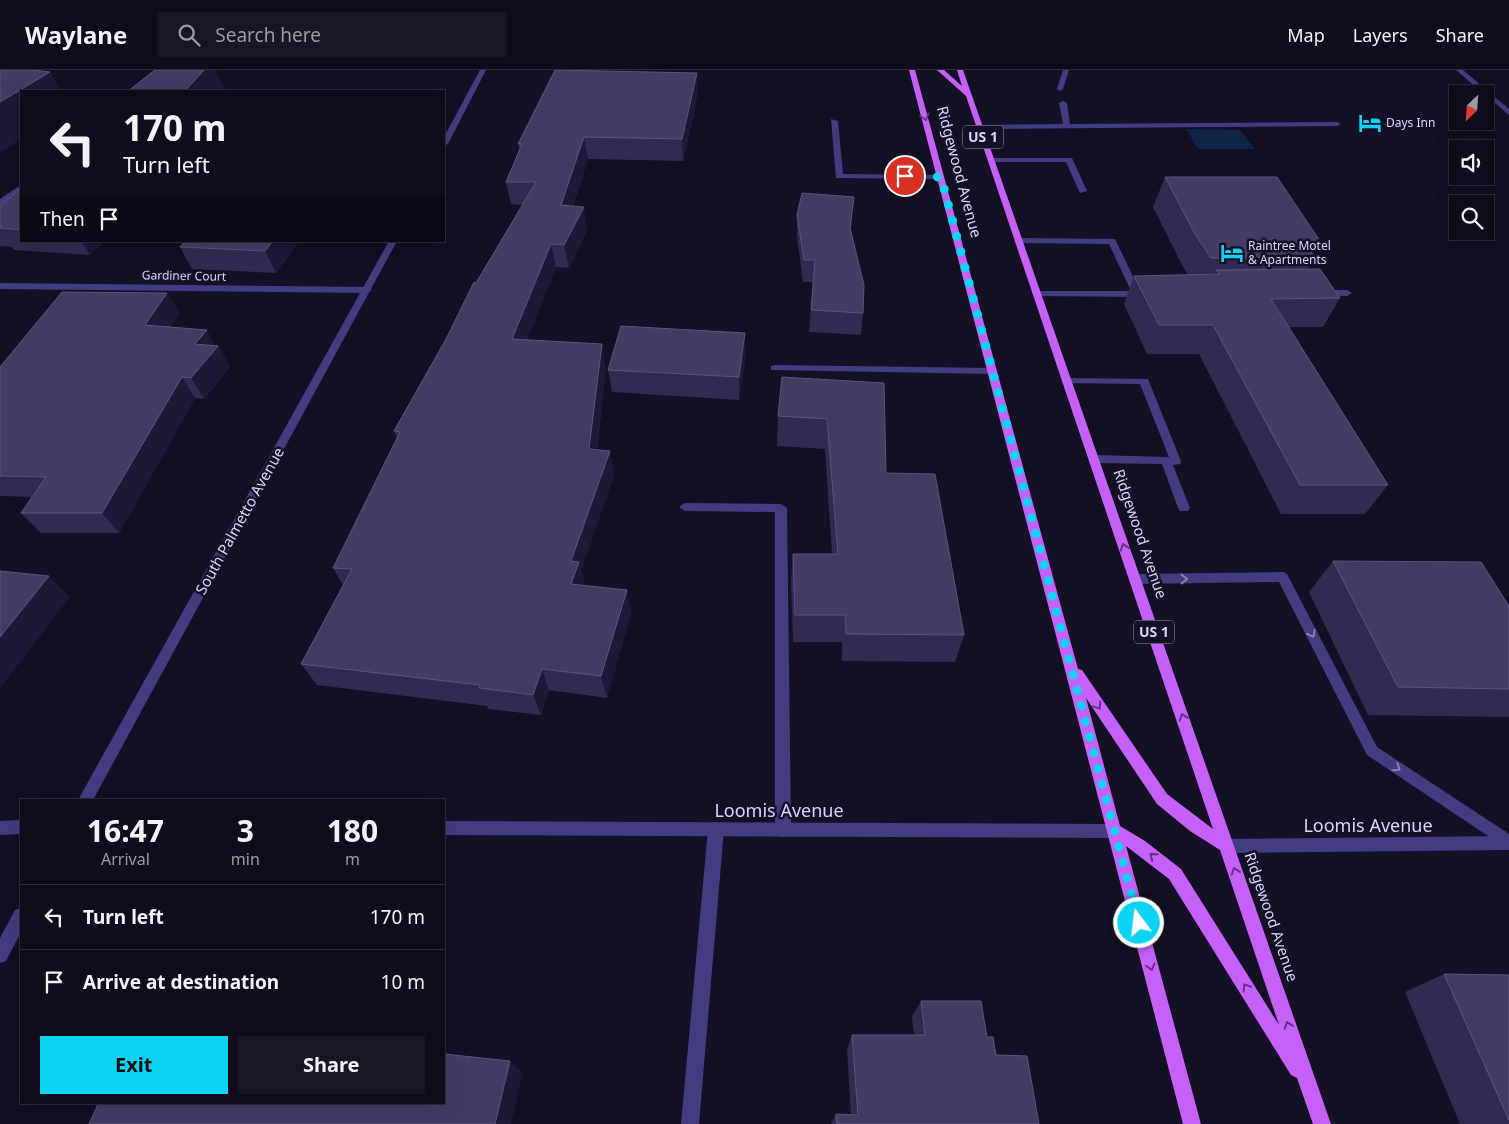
<!DOCTYPE html>
<style>
body{margin:0;font-family:"Noto Sans",sans-serif;background:#181525;color:#f1f3f6;height:100vh;display:flex;flex-direction:column;font-size:19px;white-space:nowrap}
*{box-sizing:border-box;margin:0}
p{font-size:16px;color:#9b9ba3}
.icon{flex:none;width:28px;height:28px;fill:none;stroke:currentColor;stroke-width:2;stroke-linecap:round;stroke-linejoin:round}
.map{position:relative;flex:1;overflow:hidden}
.side{position:absolute;left:20px;top:729px;width:425px;height:305px;display:flex;flex-direction:column;background:#0f0c1c;border-radius:0px;box-shadow:0 5px 20px #0002,0 0 0 1px #2f2c3b}
.side>*{flex:none}
.hud{position:absolute;left:20px;top:20px;width:425px;height:152px;border-radius:0px;box-shadow:0 5px 20px #0002,0 0 0 1px #2f2c3b;background:#0f0c1c;color:#f1f3f6;overflow:hidden}
.needle{width:32px;rotate:205deg}
.fabs{position:absolute;left:1449px;top:15px;display:grid;gap:10px}
.fabs a{display:grid;place-items:center;width:45px;height:45px;border-radius:0px;background:#0f0c1c;box-shadow:0 5px 20px #0002,0 0 0 1px #2f2c3b;font-size:25px}
.pin{position:absolute;display:grid;place-items:center;width:42px;height:42px;color:#fff;margin:-21px;border:2px solid #fff;border-radius:50%;box-shadow:0 1px 5px #0007}
.me{position:absolute;width:55px;margin:-28px;rotate:345deg;stroke-linejoin:round;filter:drop-shadow(0 0 4px #0008)}
.turn{display:flex;align-items:center;gap:18px;height:105px;padding:0 20px;font-size:22px}
.turn .icon{width:65px;height:65px;stroke-width:2.5}
.turn b{display:block;font-size:35px;line-height:42px}
.then{display:flex;align-items:center;height:48px;padding:0 20px;background:#0003;gap:10px;font-size:19px}
.eta{display:flex;justify-content:space-evenly;align-items:center;height:85px;text-align:center}
.eta b{font-size:30px;font-weight:700;line-height:35px}
.button{display:flex;gap:10px;margin-top:auto;padding:10px 20px}
.button a{flex:1;height:58px;border-radius:0px;background:#0bd4f3;color:#111;font-size:20px;font-weight:700;line-height:58px;text-align:center}
.button a+a{background:#181525;color:#f1f3f6}
ul{padding:0;list-style:none}
li{display:flex;align-items:center;gap:15px;height:65px;padding:0 20px;border-top:1px solid #2f2c3b}
li div{flex:1}
li b{display:block;font-size:19px}
li em{font-style:normal}
header{display:flex;align-items:center;gap:30px;box-sizing:border-box;height:70px;padding:0 25px;background:#0f0c1c;border-bottom:1px solid #2f2c3b}
header strong{font-size:24px}
nav{display:flex;gap:28px;margin-inline-start:auto;font-size:18px}
.search{width:350px;height:45px;background:#181525;display:flex;align-items:center;gap:12px;box-sizing:border-box;padding:0 18px;border-radius:0px;color:#9b9ba3;font-size:19px}
.map>svg:first-child{display:block}
.water{fill:#102448}
.lines{fill:none;stroke-linecap:round;stroke-linejoin:round}
.service{fill:#423d81;fill-rule:evenodd}
.minor{fill:#423d81;fill-rule:evenodd}
.tertiary{fill:#423d81;fill-rule:evenodd}
.primary{fill:#c561f8;fill-rule:evenodd}
.wall{fill:#332a52}
.shaded-wall{fill:#1f1838}
.building{fill:#453c64;stroke:#5c547c}
.oneway{stroke:#643484}
.oneway2{stroke:#8781b9}
.route{stroke:#0bd4f3;stroke-width:9;stroke-dasharray:0 16.2}
.labels{text-anchor:middle;stroke-width:5;stroke-linejoin:round;paint-order:stroke}
.far-poi-label{font-size:12px;fill:#dbd5fd;stroke:#141025;text-anchor:start}
.far-street-label{font-size:12px;fill:#dbd5fd;stroke:#141025}
.shield{fill:#141025;stroke:#9f9abc;stroke-width:1}
.shield-label{font-size:14px;font-weight:bold;fill:#dbd5fd}
.street-label{font-size:15px;fill:#dbd5fd;stroke:#141025}
.near-street-label{font-size:18px;fill:#dbd5fd;stroke:#141025}
</style>
<header>
<strong>Waylane</strong>
<div class="search"><svg class="icon" aria-label="search" viewBox="0 0 24 24"><circle cx="10" cy="10" r="6"/><path d="M15 15l6 6"/></svg>Search here</div>
<nav><a>Map</a><a>Layers</a><a>Share</a></nav>
</header>
<div class="map">
<svg width="1509" height="1054" viewBox="0 0 1509 1054">
<rect width="100%" height="100%" fill="#141025"/>
<polygon class="water" points="1186,59 1240,60 1255,79 1198,79"/>
<g class="lines">
<g class="service">
<polygon points="1063,0 1069,0 1063,19 1060,21 1057,19"/>
<polygon points="1063,31 1067,33 1070,54 1337,52 1341,54 1337,56 980,59 976,57 980,55 1063,54 1059,33"/>
<polygon points="831,49 838,51 843,104 941,105 945,107 941,109 836,108"/>
<polygon points="988,88 1072,88 1087,121 1080,123 1066,92 988,92"/>
<polygon points="18,117 21,117 21,122 0,135 0,129"/>
<polygon points="1019,168 1115,169 1140,221 1150,224 1145,227 1034,226 1034,222 1037,221 1131,221 1109,174 1016,173 1015,171"/>
<polygon points="1320,220 1347,220 1352,223 1347,226 1317,225 1315,223"/>
<polygon points="775,295 993,298 998,301 993,304 771,300 771,296"/>
<polygon points="1067,308 1148,309 1181,391 1180,394 1173,395 1190,438 1188,441 1180,441 1178,438 1162,394 1094,393 1089,389 1094,385 1169,387 1140,314 1063,313 1063,309"/>
<polygon points="685,433 781,434 787,438 791,760 788,765 783,767 778,765 775,760 775,442 685,441 679,437"/>
<polygon points="1283,502 1287,504 1377,677 1509,764 1509,780 1367,685 1279,512 1135,514 1131,512 1129,509 1131,506 1135,504"/>
<polygon points="716,752 721,754 724,759 699,1054 681,1054 708,759 711,754"/>
</g>
<g class="minor">
<polygon points="1456,0 1463,0 1509,39 1509,45"/>
<polygon points="0,213 367,217 372,220 367,223 0,219"/>
<polygon points="21,750 21,764 0,765 0,751"/>
<polygon points="444,751 1115,754 1120,756 1123,761 1120,766 1115,768 444,765"/>
<polygon points="1509,766 1509,780 1227,783 1222,781 1219,776 1222,771 1227,769"/>
</g>
<g class="tertiary">
<polygon points="480,0 486,0 448,74 444,76 444,67"/>
<polygon points="389,171 397,171 93,730 78,730"/>
<polygon points="21,838 21,862 6,891 0,893 0,868 15,840"/>
</g>
<path class="primary" d="M909,0h6l163,599 4,1 85,124 46,35 -247,-733 -29,-26h7l18,16 -5,-16h6l368,1054h-18l-16,-46 -6,-3 -122,-196 -43,-33 75,278h-18zM1086,628l71,106 33,27 30,19 59,175 -98,-156 -36,-28 -25,-15z"/>
</g>
<g class="wall">
<polygon points="698,24 683,91 588,89 573,136 587,160 569,198 556,197 527,270 606,298 597,380 610,381 614,405 581,500 585,514 584,516 627,520 631,543 607,628 549,620 541,645 488,639 487,636 317,615 301,594 343,515 333,498 397,369 394,361 446,269 476,213 523,135 511,134 506,112 519,81 518,74"/>
<polygon points="1165,107 1320,171 1313,185 1314,187 1308,199 1340,228 1323,257 1288,257 1388,415 1365,444 1281,444 1199,284 1147,284 1124,234 1134,206 1188,205 1182,195 1153,137"/>
<polygon points="21,120 21,171 104,171 90,185 14,180 12,177 0,176 0,136"/>
<polygon points="854,127 851,160 863,243 861,265 809,262 813,212 803,212 797,166 797,145"/>
<polygon points="296,176 276,203 192,199 180,177"/>
<polygon points="180,243 170,257 215,276 218,276 230,297 204,329 195,328 119,463 41,463 21,443 32,427 0,426 0,297"/>
<polygon points="746,285 739,330 612,322 608,300"/>
<polygon points="782,307 886,403 964,565 955,592 842,591 842,572 793,572 791,512 793,484 832,484 825,379 777,376 778,346"/>
<polygon points="1333,491 1509,536 1509,647 1368,645 1309,522"/>
<polygon points="1444,904 1509,905 1509,1054 1460,1054 1405,922"/>
<polygon points="921,931 987,967 996,985 1039,1054 831,1054 836,1044 851,1044 847,980 852,965 914,965 912,947"/>
</g>
<g class="shaded-wall">
<polygon points="204,0 216,0 225,19 223,21 185,21"/>
<polygon points="50,2 61,21 21,21 21,69 0,83 0,32"/>
<polygon points="697,3 698,24 683,91 682,69"/>
<polygon points="584,67 588,89 565,158 561,135"/>
<polygon points="854,127 852,149 848,179 850,158"/>
<polygon points="584,137 587,160 569,198 564,175"/>
<polygon points="81,171 104,171 90,185"/>
<polygon points="273,171 299,171 276,203 265,181"/>
<polygon points="551,174 556,197 518,293 512,269"/>
<polygon points="167,223 180,243 158,275 145,255"/>
<polygon points="207,260 216,278 218,276 230,297 204,329 191,308 195,274"/>
<polygon points="745,263 746,285 739,330 739,307"/>
<polygon points="602,274 606,298 594,403 589,379"/>
<polygon points="182,307 195,328 119,463 102,443"/>
<polygon points="610,381 614,405 581,500 585,514 577,537 571,514 571,491"/>
<polygon points="49,506 70,527 0,618 0,567"/>
<polygon points="627,520 631,543 607,628 601,606"/>
<polygon points="542,599 549,620 541,645 533,625"/>
<polygon points="510,991 523,1003 511,1054 495,1054"/>
</g>
<g class="building">
<polygon points="0,0 33,0 50,2 0,32"/>
<polygon points="155,0 204,0 185,21 128,21"/>
<polygon points="555,0 697,3 682,69 584,67 561,135 584,137 564,175 551,174 512,269 602,274 589,379 610,381 571,491 579,492 571,514 627,520 601,606 542,599 533,625 479,618 480,615 301,594 352,499 333,498 400,362 394,361 446,269 474,212 476,213 536,112 506,112 522,74 518,74"/>
<polygon points="1165,107 1277,107 1320,171 1303,171 1314,187 1211,188 1195,164"/>
<polygon points="19,120 21,120 21,160 0,158 0,157 2,156 0,156 0,136"/>
<polygon points="802,123 854,127 850,158 864,215 863,243 811,240 815,190 804,190 797,145"/>
<polygon points="185,171 273,171 265,181 180,177"/>
<polygon points="1320,199 1340,228 1271,229 1388,415 1300,415 1213,255 1159,255 1134,206 1220,204 1216,200"/>
<polygon points="62,222 167,223 145,255 207,260 195,274 218,276 191,308 182,307 102,443 21,443 46,407 0,406 0,297"/>
<polygon points="621,256 745,263 739,307 608,300"/>
<polygon points="782,307 884,313 886,403 935,404 964,565 846,564 845,545 795,545 793,484 838,484 827,349 778,346"/>
<polygon points="1333,491 1481,492 1509,536 1509,619 1398,617"/>
<polygon points="0,501 49,506 0,567"/>
<polygon points="1444,904 1509,905 1509,1050"/>
<polygon points="921,931 981,931 987,967 993,967 996,985 1027,986 1039,1054 837,1054 836,1044 858,1045 852,965 925,965"/>
<polygon points="444,984 510,991 495,1054 89,1054 99,1032 444,1032"/>
</g>
<defs><path id="oneway-chevron" d="M-2-3.5L2.5 0L-2 3.5" fill="none" stroke-width="1.6" stroke-linecap="round" stroke-linejoin="round" transform="scale(1.25)"/></defs>
<g class="oneway">
<use href="#oneway-chevron" transform="translate(925 47) rotate(75)"/>
<use href="#oneway-chevron" transform="translate(1124 477) rotate(-109)"/>
<use href="#oneway-chevron" transform="translate(1098 636) rotate(56)"/>
<use href="#oneway-chevron" transform="translate(1183 647) rotate(-109)"/>
<use href="#oneway-chevron" transform="translate(1153 786) rotate(-141)"/>
<use href="#oneway-chevron" transform="translate(1235 801) rotate(-109)"/>
<use href="#oneway-chevron" transform="translate(1151 897) rotate(75)"/>
<use href="#oneway-chevron" transform="translate(1246 917) rotate(-122)"/>
<use href="#oneway-chevron" transform="translate(1288 955) rotate(-109)"/>
</g>
<g class="oneway2">
<use href="#oneway-chevron" transform="translate(1184 509) rotate(-1)"/>
<use href="#oneway-chevron" transform="translate(1312 564) rotate(63)"/>
<use href="#oneway-chevron" transform="translate(1397 698) rotate(34)"/>
</g>
<g class="lines">
<polyline class="route" points="905,106 941,107 1139,853"/>
</g>
<defs>
<symbol id="hotel-bare" viewBox="-9 -9 18 18"><path d="M-6-4.5h1.5V1H6V5H4.5V3h-9V5H-6ZM-4 0a1.8 1.8 0 1 1 3.6 0ZM.5 0V-2.5h3Q6-2.5 6 0Z" fill="#0bd4f3" stroke="#141025" stroke-width="2.5" paint-order="stroke"/></symbol>
</defs>
<g fill-rule="evenodd">
<use href="#hotel-bare" x="1354" y="37" width="32" height="32"/>
<use href="#hotel-bare" x="1216" y="167" width="32" height="32"/>
</g>
<g class="labels">
<g class="far-poi-label">
<text x="1386" y="57">Days Inn</text>
<text x="1248" y="180">Raintree Motel<tspan x="1248" dy="14">&amp; Apartments</tspan></text>
</g>
<g class="far-street-label">
<text transform="translate(184 206) rotate(1)" y="4">Gardiner Court</text>
</g>
<g class="shield">
<rect x="963" y="55.5" width="40" height="23" rx="4"/>
<rect x="1134" y="550.5" width="40" height="23" rx="4"/>
</g>
<g class="shield-label">
<text x="983" y="72">US 1</text>
<text x="1154" y="567">US 1</text>
</g>
<g class="street-label">
<text transform="translate(959 102) rotate(75)" y="5">Ridgewood Avenue</text>
<text transform="translate(240 451) rotate(-61)" y="5">South Palmetto Avenue</text>
<text transform="translate(1140 464) rotate(71)" y="5">Ridgewood Avenue</text>
<text transform="translate(1271 847) rotate(71)" y="5">Ridgewood Avenue</text>
</g>
<g class="near-street-label">
<text x="779" y="747">Loomis Avenue</text>
<text x="1368" y="762">Loomis Avenue</text>
</g>
</g>
</svg>
<div class="fabs">
<a><svg class="needle" viewBox="-14 -14 28 28"><path d="M0-13l5 13h-10z" fill="#e53935"/><path d="M0 13l5-13h-10z" fill="#9b9ba3"/></svg></a>
<a><svg class="icon" aria-label="sound" viewBox="0 0 24 24"><path d="M4 9h4l5-4v14l-5-4H4zM17 9q2 3 0 6"/></svg></a>
<a><svg class="icon" aria-label="search" viewBox="0 0 24 24"><circle cx="10" cy="10" r="6"/><path d="M15 15l6 6"/></svg></a>
</div>
<div class="pin" style="left:905px;top:106px;background:#d93025"><svg class="icon" aria-label="arrive" viewBox="0 0 24 24"><path d="M6 21V4h12l-3 4 3 4H6"/></svg></div>
<svg class="me" style="left:1139px;top:853px" viewBox="-20 -20 40 40"><circle r="17" fill="#0bd4f3" stroke="#fff" stroke-width="3"/><path d="M0-11L8 9 0 5-8 9z" fill="#fff"/></svg>
<div class="hud">
<div class="turn"><svg class="icon" aria-label="left" viewBox="0 0 24 24"><path d="M17 20v-9H6M10 6l-5 5 5 5"/></svg><div><b>170 m</b>Turn left</div></div>
<div class="then">Then<svg class="icon" aria-label="arrive" viewBox="0 0 24 24"><path d="M6 21V4h12l-3 4 3 4H6"/></svg></div>
</div>
<section class="side">
<div class="eta">
<div><b>16:47</b><p>Arrival</p></div>
<div><b>3</b><p>min</p></div>
<div><b>180</b><p>m</p></div>
</div>
<ul>
<li><svg class="icon" aria-label="left" viewBox="0 0 24 24"><path d="M17 20v-9H6M10 6l-5 5 5 5"/></svg><div><b>Turn left</b></div><em>170 m</em></li>
<li><svg class="icon" aria-label="arrive" viewBox="0 0 24 24"><path d="M6 21V4h12l-3 4 3 4H6"/></svg><div><b>Arrive at destination</b></div><em>10 m</em></li>
</ul>
<div class="button"><a>Exit</a><a>Share</a></div>
</section>
</div>
